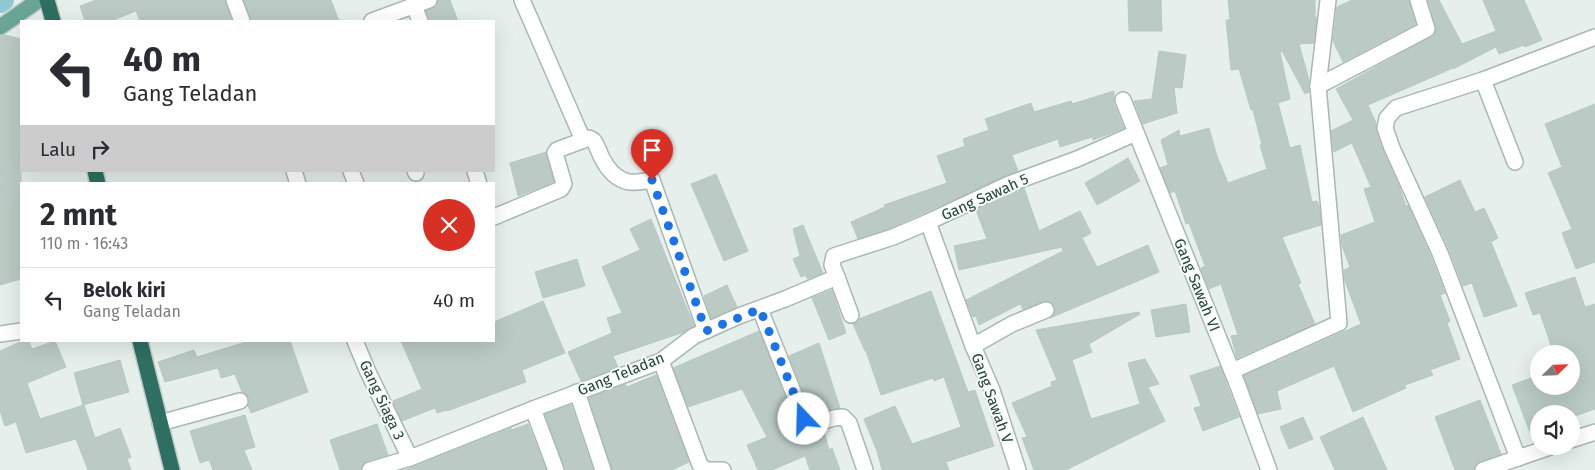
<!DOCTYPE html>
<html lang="id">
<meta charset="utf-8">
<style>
body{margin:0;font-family:"Fira Sans",sans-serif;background:#f2f2f3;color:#2b2b33;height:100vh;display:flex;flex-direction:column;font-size:19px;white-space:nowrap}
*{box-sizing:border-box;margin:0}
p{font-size:16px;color:#7c7c81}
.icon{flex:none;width:28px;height:28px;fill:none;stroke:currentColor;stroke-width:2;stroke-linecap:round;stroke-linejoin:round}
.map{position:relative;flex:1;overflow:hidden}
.sheet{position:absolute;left:20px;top:182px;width:475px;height:160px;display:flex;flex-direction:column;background:#fff;border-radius:0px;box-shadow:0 5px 20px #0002}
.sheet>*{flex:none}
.guide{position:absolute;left:20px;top:20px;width:475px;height:152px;border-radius:0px;box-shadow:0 5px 20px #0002;background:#fff;color:#2b2b33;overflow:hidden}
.needle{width:32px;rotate:67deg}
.buttons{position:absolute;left:1530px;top:345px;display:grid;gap:10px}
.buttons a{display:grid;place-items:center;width:50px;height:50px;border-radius:50%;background:#fff;box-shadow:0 5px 20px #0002;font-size:25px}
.pin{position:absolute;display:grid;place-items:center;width:42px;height:42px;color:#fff;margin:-51px -21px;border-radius:50% 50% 50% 0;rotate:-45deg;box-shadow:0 0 5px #0007}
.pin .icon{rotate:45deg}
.me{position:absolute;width:55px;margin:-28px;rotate:339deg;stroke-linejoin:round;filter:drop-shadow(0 0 4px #0008)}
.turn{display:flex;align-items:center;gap:18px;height:105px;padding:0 20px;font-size:22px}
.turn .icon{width:65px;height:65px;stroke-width:2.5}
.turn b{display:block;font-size:35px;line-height:42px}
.then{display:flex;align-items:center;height:48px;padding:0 20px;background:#0003;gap:10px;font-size:19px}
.round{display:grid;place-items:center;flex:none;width:52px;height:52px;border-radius:26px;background:#f2f2f3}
.head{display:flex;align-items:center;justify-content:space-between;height:85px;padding:0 20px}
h1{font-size:30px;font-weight:700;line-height:38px}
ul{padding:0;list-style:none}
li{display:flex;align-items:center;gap:15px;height:65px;padding:0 20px;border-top:1px solid #e1e1e2}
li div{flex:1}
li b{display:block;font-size:19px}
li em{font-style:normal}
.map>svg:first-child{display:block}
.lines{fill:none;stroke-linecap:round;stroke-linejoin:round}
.canal{stroke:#8ec9d4;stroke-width:22}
.building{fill:#bbcac4;stroke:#b8c9c2}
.minor-casing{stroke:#a8b8b2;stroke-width:18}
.major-casing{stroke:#c2cac8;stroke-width:18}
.highway-casing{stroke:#c2cac8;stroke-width:18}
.minor{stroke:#fff;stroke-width:15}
.major{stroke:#6aa596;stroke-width:15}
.highway{stroke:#2f6f62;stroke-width:15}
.route{stroke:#1a73e8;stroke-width:9;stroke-dasharray:0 16.2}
.labels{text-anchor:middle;stroke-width:4;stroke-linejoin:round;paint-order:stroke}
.street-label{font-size:15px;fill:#24423a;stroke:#f7fbf9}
</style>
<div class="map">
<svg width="1595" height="470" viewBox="0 0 1595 470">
<rect width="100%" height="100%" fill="#e6efeb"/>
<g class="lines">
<polyline class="canal" points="0,2 3,0"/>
</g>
<g class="building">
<polygon points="96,0 225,0 232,21 140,21 136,11 111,21 85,21 80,6"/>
<polygon points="244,0 331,0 339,21 251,21"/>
<polygon points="438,0 450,0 458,21 429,21 426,11 436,6"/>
<polygon points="1128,0 1161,0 1162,31 1129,31"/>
<polygon points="1228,0 1315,0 1315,18 1317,17 1314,43 1299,44 1309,80 1309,92 1305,94 1282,51 1280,52 1290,99 1278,103 1290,148 1300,145 1312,202 1317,201 1320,209 1321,225 1282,237 1301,283 1298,284 1315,324 1237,358 1231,336 1238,335 1221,284 1209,289 1201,268 1205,266 1189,223 1186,224 1175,191 1170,193 1160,168 1168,165 1161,140 1179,130 1180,136 1209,128 1217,156 1228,183 1267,169 1260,145 1262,145 1253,110 1251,110 1239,69 1231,70 1226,20 1230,20"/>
<polygon points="1352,0 1409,0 1416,24 1343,62 1333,41 1337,7"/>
<polygon points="1428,0 1439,0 1462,44 1496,31 1483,0 1524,0 1542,40 1525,47 1524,45 1499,54 1496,47 1453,69 1453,68 1368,105 1376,123 1376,131 1383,151 1399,186 1406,206 1408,205 1431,257 1445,293 1440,295 1450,321 1447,323 1460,359 1430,370 1433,375 1405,385 1406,388 1353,412 1334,366 1277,391 1281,409 1258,414 1244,376 1361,324 1345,281 1344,270 1350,267 1342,246 1341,235 1375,222 1364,189 1371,187 1352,143 1334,152 1333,149 1331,131 1353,120 1336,89 1434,35 1436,27"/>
<polygon points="5,35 21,39 21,279 0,285 0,36"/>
<polygon points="1159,51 1186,55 1182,88 1174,87 1177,113 1143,124 1134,101 1152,99"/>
<polygon points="1114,91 1114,104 1124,128 1093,140 1092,137 1060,147 1058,139 1012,155 1018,171 890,228 858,239 851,222 885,207 884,205 947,183 937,156 965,146 963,139 989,130 985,119 1031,103 1034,112 1071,101 1072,104"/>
<polygon points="1595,104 1595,262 1576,269 1562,233 1572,229 1548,173 1562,167 1545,124"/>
<polygon points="546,152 554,182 518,196 510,163"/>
<polygon points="1128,158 1140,181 1097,205 1085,183"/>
<polygon points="716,174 748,251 724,261 691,184"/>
<polygon points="1460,180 1475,212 1484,208 1498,238 1491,242 1517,306 1484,317 1472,283 1463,286 1449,249 1425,197"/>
<polygon points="1024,188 1039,231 1080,211 1091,233 1082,238 1097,267 1148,245 1159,272 1050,318 1055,312 1055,307 1051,302 1047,301 1023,309 1020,304 979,325 976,316 973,317 966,300 1063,251 1062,247 959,270 954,246 987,239 976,210"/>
<polygon points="651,219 694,326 684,332 613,356 618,367 581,381 568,352 612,333 607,318 622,313 602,267 640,250 630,229"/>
<polygon points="803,225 823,273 807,279 806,275 801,277 793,259 800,256 793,229"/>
<polygon points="577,259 585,286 543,298 535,272"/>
<polygon points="1575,277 1585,307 1595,304 1595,409 1575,416 1574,414 1539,414 1539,441 1534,443 1512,385 1539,375 1539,386 1571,386 1571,354 1554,354 1540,313 1533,315 1525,293"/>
<polygon points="727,285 737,307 711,318 704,296"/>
<polygon points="832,290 846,333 829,340 812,298"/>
<polygon points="931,291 968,392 975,390 994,446 946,462 949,470 882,470 877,451 864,419 895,406 912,444 961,427 944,377 934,381 933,378 881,395 866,351 865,351 853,324 859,319 869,315"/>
<polygon points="543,301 565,353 522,370 526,382 447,411 447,410 437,413 435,408 402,421 393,401 422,389 401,341 494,341 494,322"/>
<polygon points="1186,304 1190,332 1156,337 1151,310"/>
<polygon points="1139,312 1140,314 1089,344 1092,352 1072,360 1091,419 1140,404 1128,363 1145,359 1159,384 1148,387 1165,421 1066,470 1034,470 1022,438 1027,437 1012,403 1052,386 1051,382 1057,380 1036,330"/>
<polygon points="759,331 795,422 800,427 810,432 816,433 824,431 829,450 832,448 840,470 810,470 805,456 772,470 758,470 747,445 767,437 742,389 688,407 673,368"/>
<polygon points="22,341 29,341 32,349 55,341 66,367 27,383 40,419 84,405 95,438 120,428 131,457 127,459 131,470 88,470 76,439 26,453 16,422 5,426 0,411 0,351"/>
<polygon points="249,341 290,341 308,392 251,413 248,406 249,398 242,392 235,374 221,378 218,368 165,382 158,362 194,350 197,357"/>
<polygon points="819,343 840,408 815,414 811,412 789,356"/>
<polygon points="120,360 129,392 83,405 74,373"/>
<polygon points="1220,366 1239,417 1203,431 1194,408 1201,406 1190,376"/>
<polygon points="656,375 689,462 672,470 612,470 589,398 625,384 627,387"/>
<polygon points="1480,400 1501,454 1480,461 1476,464 1474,470 1455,470 1435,417"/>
<polygon points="571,405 593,470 565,470 545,414"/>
<polygon points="245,415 255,447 244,450 252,470 213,470 209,460 200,463 190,431"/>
<polygon points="1303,417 1313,439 1289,449 1280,427"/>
<polygon points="1363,417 1387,470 1335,470 1320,437"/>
<polygon points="377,424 388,455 367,461 363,464 361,470 340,470 330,440"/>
<polygon points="528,424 546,470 405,470 511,428 511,430"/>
</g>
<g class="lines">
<defs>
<g id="minor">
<polyline points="234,0 242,21"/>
<polyline points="522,0 583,140"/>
<polyline points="414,6 420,21"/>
<polyline points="372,21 429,0"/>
<polyline points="1483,80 1396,108 1387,118 1385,128 1392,148 1440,253 1518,458"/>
<polyline points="1318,86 1427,29 1418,0"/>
<polyline points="1123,100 1238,386 1269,470"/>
<polyline points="1515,162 1483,80 1595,37"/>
<polyline points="294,171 298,184"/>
<polyline points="351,171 356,184"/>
<polyline points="415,171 416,173"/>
<polyline points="475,171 479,184"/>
<path d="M494,217l67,-28 3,-5 -9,-31 2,-3 32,-12c6,2 6,5 9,11 5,13 13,27 27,32 7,3 19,0 27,-1l54,151"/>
<polyline points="837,277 851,315"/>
<polyline points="760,309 804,419 814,424 834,418 843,417 849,423 865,470"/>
<polyline points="0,334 21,331"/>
<polyline points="355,341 368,372 410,458"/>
<polyline points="973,346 928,222 1009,184 1077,159 1136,133"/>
<polyline points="661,361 700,465 706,470 723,470"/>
<polyline points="1232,371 1339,323 1318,86 1328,0"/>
<polyline points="577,392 603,470"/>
<polyline points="533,409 556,470"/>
<polyline points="160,423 240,401"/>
<polyline points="1571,440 1595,432"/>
<polyline points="370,470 410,458 533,409 661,361 694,336 739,316 785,299 837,277 832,265 834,256 893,237 928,222"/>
<polyline points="1018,470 992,390 973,346 1012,324 1046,310"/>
<polyline points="1483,470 1553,446"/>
</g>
<polyline id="major" points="0,27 39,0"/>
<g id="highway">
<polyline points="47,0 53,21"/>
<polyline points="95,171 98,184"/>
<polyline points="140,341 172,470"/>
</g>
</defs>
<use href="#minor" class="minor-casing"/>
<use href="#major" class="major-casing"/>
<use href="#highway" class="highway-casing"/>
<use href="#minor" class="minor"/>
<use href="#major" class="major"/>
<use href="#highway" class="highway"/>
</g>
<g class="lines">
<polyline class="route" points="652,180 706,331 760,309 804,419"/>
</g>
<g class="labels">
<g class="street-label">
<text transform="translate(985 197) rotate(-24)" y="5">Gang Sawah 5</text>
<text transform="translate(1197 285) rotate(68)" y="5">Gang Sawah VI</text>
<text transform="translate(621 374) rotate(-22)" y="5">Gang Teladan</text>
<text transform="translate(992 398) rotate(70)" y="5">Gang Sawah V</text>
<text transform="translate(382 400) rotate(65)" y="5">Gang Siaga 3</text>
</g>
</g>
</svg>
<div class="buttons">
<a><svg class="needle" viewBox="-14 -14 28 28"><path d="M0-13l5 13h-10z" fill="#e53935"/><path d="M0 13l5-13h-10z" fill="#7c7c81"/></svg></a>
<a><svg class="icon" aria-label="sound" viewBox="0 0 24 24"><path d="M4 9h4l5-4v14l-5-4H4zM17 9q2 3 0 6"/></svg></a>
</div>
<div class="pin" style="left:652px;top:180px;background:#d93025"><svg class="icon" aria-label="arrive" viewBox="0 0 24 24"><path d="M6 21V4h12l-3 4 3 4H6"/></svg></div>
<svg class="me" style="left:804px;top:419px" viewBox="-20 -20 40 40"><circle r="19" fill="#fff"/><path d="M0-13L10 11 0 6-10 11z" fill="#1a73e8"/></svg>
<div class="guide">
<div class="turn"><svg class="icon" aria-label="left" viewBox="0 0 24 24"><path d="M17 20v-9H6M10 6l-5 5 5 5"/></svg><div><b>40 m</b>Gang Teladan</div></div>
<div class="then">Lalu<svg class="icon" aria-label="right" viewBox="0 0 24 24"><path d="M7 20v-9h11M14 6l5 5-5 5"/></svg></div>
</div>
<section class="sheet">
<div class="head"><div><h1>2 mnt</h1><p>110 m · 16:43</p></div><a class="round" style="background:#d93025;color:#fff"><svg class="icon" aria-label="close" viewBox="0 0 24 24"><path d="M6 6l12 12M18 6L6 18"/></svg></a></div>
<ul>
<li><svg class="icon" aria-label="left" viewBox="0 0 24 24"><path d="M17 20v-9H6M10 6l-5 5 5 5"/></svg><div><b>Belok kiri</b><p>Gang Teladan</p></div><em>40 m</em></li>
</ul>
</section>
</div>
